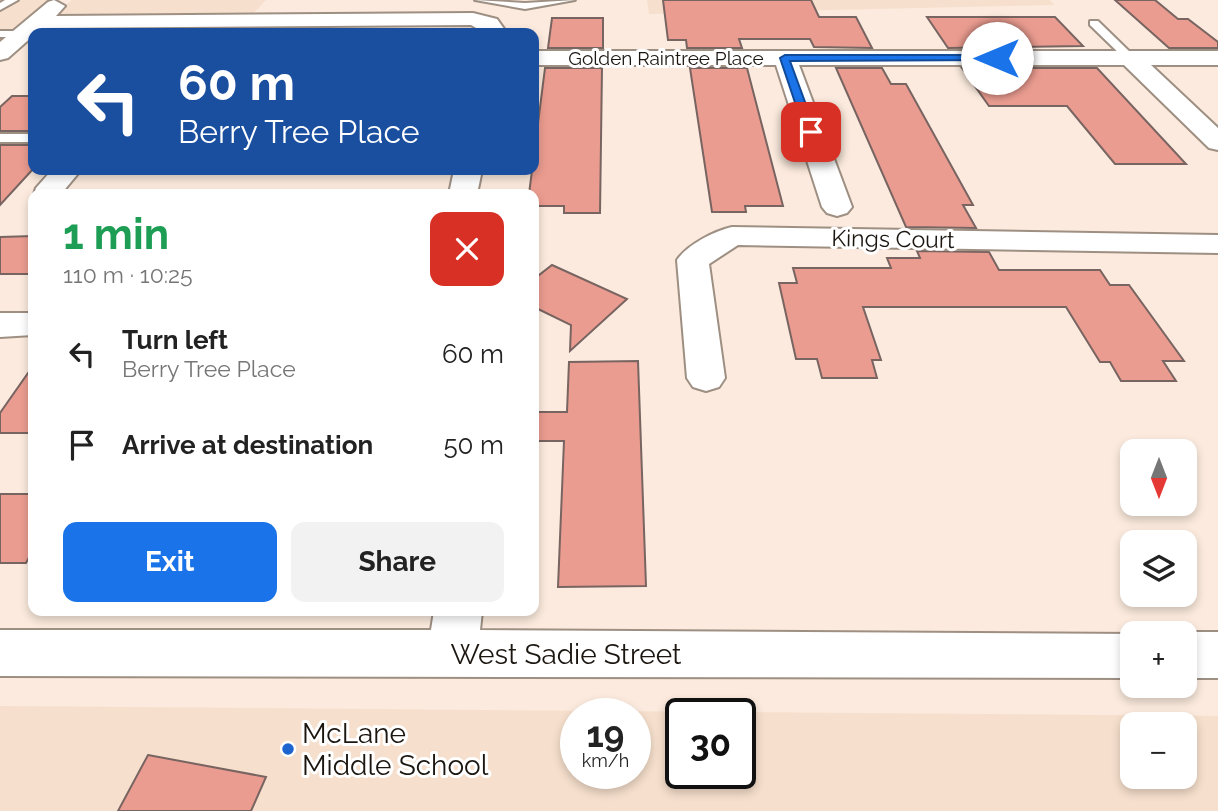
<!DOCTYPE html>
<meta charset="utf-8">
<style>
body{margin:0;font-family:Raleway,sans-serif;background:#f2f2f2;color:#222;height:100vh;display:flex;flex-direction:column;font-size:26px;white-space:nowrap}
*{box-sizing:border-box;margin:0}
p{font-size:23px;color:#767676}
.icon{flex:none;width:38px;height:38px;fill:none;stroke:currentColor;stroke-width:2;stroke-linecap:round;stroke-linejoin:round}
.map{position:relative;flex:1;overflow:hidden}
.panel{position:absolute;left:28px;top:189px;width:511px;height:427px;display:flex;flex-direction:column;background:#fff;border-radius:14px;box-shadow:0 4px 10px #0003}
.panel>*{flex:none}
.banner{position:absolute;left:28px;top:28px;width:511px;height:147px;border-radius:14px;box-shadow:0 4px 10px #0003;background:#1a4fa0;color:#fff;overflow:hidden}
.needle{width:46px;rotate:180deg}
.buttons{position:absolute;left:1120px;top:439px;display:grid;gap:14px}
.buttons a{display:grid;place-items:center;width:77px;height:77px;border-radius:14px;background:#fff;box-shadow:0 4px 10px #0003;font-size:35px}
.speed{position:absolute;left:560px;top:698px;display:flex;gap:14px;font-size:35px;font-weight:700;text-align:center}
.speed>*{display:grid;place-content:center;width:91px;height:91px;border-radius:50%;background:#fff;box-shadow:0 4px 10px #0003;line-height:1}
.speed small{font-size:18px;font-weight:400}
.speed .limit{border:4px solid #111;border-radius:10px;background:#fff;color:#111}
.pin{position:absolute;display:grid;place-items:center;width:60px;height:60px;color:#fff;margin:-30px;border-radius:14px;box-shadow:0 4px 10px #0006}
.me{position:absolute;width:77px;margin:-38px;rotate:270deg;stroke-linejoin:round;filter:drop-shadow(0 0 5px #0008)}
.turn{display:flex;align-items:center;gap:24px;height:147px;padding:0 35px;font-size:32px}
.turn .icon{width:91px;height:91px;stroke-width:2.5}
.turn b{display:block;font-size:49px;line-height:60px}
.round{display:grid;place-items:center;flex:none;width:74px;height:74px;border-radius:14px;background:#f2f2f2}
.summary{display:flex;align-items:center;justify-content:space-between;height:119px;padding:0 35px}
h1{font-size:42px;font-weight:700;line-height:52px;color:#1e9e55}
.cta{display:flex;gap:14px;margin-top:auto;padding:14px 35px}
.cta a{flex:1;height:80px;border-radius:14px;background:#1a73e8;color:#fff;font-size:28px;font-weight:700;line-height:80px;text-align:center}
.cta a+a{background:#f2f2f2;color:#222}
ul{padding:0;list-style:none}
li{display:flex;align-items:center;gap:21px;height:91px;padding:0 35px}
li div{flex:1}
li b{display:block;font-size:26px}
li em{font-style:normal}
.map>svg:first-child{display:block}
.built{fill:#f6dfcc;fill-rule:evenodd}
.building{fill:#eb9c90;stroke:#786461;stroke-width:2}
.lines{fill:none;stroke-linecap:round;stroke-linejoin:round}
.lane-casing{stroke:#9e8f83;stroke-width:4}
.street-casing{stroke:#9e8f83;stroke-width:4}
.lane{fill:#fff;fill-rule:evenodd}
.street{fill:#fff;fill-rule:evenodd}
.route{fill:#1a73e8;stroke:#114b97;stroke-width:2}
.poi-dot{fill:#1d64cf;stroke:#fff;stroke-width:2.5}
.labels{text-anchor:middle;stroke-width:6;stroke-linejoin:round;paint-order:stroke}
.far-street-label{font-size:19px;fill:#1c1611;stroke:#fff}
.street-label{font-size:23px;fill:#1c1611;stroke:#fff}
.near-street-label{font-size:28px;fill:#1c1611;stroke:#fff}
.near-poi-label{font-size:28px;fill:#1c1611;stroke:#fff;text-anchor:start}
</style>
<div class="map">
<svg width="1218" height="811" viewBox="0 0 1218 811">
<rect width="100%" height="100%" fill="#fbeadd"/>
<g class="built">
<polygon points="0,0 52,0 0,43"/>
<polygon points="72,0 266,0 246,21 122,33 34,33"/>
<polygon points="647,0 1050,0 1054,5 649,14"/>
<path d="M0,706l1218,10v95h-1218zM576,714h59v60h-59zM681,714h59v60h-59zM1132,724h53v53h-53z"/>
</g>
<g class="building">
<polygon points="663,0 811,0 819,17 856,17 872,48 814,47 810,39 739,39 742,48 687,48 686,40 668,40"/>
<polygon points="1115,0 1155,0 1178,19 1188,19 1218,42 1218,48 1169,48"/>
<polygon points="927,17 1055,17 1083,46 948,48"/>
<polygon points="552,18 603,18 603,48 548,48"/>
<polygon points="545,68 602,68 600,213 564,213 564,206 534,206 534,194 529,194"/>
<polygon points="690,68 747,68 783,206 745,206 746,212 712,212"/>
<polygon points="836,68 882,68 891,84 906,84 973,205 963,205 976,228 906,227"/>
<polygon points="962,68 1097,68 1186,164 1115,164 1067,106 989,106"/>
<polygon points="12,96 33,96 33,131 0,131 0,107"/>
<polygon points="0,145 33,145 33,169 0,205"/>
<polygon points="33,236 33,274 0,274 0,237"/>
<polygon points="917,251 989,252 999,270 1100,270 1110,285 1129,285 1184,361 1163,361 1176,381 1121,381 1110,362 1100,362 1066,307 863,307 881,360 872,360 877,378 822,378 817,359 796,359 779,283 797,283 793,268 891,268 887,258 920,258"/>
<polygon points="552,265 627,299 570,351 571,325 534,307 534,279"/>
<polygon points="638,361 646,586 558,587 564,441 534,441 534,412 567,412 569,362"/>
<polygon points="33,366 33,433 0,433 0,413"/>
<polygon points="0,494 33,494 33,550 26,563 0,563"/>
<polygon points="148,755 266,777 251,811 118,811"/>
</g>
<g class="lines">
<defs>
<g id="lane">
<polygon points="5,0 18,0 0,10 0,3"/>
<polygon points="475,0 525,3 575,0 525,9"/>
<polygon points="1090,21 1098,21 1134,56 1134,60 1126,60 1090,25"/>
<polygon points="0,31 22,31 27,34 22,37 0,37"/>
<rect x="0" y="134" width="33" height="8"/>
</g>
<g id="street">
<polygon points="54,0 65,6 56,16 473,13 497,19 507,33 485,33 471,25 42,28 8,58 0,60 0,42 48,2"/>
<polygon points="534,51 1218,51 1218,65 1151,65 1218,128 1218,150 1209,148 1124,65 799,65 852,207 847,213 837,216 827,213 822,207 776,65 534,65"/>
<polygon points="52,170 81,170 61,194 33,197 36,188"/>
<polygon points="454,170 482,170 477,194 449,194"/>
<path d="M732,227l486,8v18l-480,-8 -29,19 16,114 -6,9 -13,4 -13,-4 -6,-9 -10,-118c10,-15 37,-29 55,-33z"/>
<polygon points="0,313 33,313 33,335 0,337"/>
<polygon points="434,611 482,611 480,630 1137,634 1132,634 1132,678 0,676 0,630 431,630"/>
<polygon points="1185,632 1218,632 1218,678 1185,678 1185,634 1180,634"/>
</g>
</defs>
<use href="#lane" class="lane-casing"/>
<use href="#street" class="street-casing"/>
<use href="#lane" class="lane"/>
<use href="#street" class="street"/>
</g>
<polygon class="route" points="997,55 1000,60 790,61 816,132 811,136 805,132 780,58 785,55"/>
<circle class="poi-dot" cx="288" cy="749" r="7"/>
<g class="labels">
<g class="far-street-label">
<text x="666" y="65">Golden Raintree Place</text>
</g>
<g class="street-label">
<text transform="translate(893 239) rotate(1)" y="8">Kings Court</text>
</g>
<g class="near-street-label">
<text x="566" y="664">West Sadie Street</text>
</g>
<g class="near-poi-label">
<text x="302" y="743">McLane<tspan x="302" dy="32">Middle School</tspan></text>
</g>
</g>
</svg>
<div class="buttons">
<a><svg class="needle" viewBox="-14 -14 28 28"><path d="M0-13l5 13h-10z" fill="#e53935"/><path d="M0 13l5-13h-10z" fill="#767676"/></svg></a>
<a><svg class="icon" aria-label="layers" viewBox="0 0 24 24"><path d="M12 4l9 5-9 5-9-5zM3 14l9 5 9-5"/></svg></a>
<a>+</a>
<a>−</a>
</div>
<div class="speed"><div>19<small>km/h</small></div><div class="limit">30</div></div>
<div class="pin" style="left:811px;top:132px;background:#d93025"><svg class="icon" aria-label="arrive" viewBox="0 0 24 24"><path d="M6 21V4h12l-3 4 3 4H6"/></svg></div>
<svg class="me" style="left:997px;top:58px" viewBox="-20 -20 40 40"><circle r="19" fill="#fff"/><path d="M0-13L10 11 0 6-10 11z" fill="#1a73e8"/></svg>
<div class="banner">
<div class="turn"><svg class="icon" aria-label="left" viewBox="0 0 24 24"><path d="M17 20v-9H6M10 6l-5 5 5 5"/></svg><div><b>60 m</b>Berry Tree Place</div></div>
</div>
<section class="panel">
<div class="summary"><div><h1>1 min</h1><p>110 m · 10:25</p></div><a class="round" style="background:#d93025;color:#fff"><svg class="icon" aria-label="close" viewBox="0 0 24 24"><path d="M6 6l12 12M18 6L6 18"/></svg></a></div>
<ul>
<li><svg class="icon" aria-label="left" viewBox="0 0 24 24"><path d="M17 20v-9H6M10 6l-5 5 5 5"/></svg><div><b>Turn left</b><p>Berry Tree Place</p></div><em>60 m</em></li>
<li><svg class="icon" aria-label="arrive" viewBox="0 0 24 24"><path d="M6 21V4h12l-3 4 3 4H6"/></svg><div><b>Arrive at destination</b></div><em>50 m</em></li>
</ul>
<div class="cta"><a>Exit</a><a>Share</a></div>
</section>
</div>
